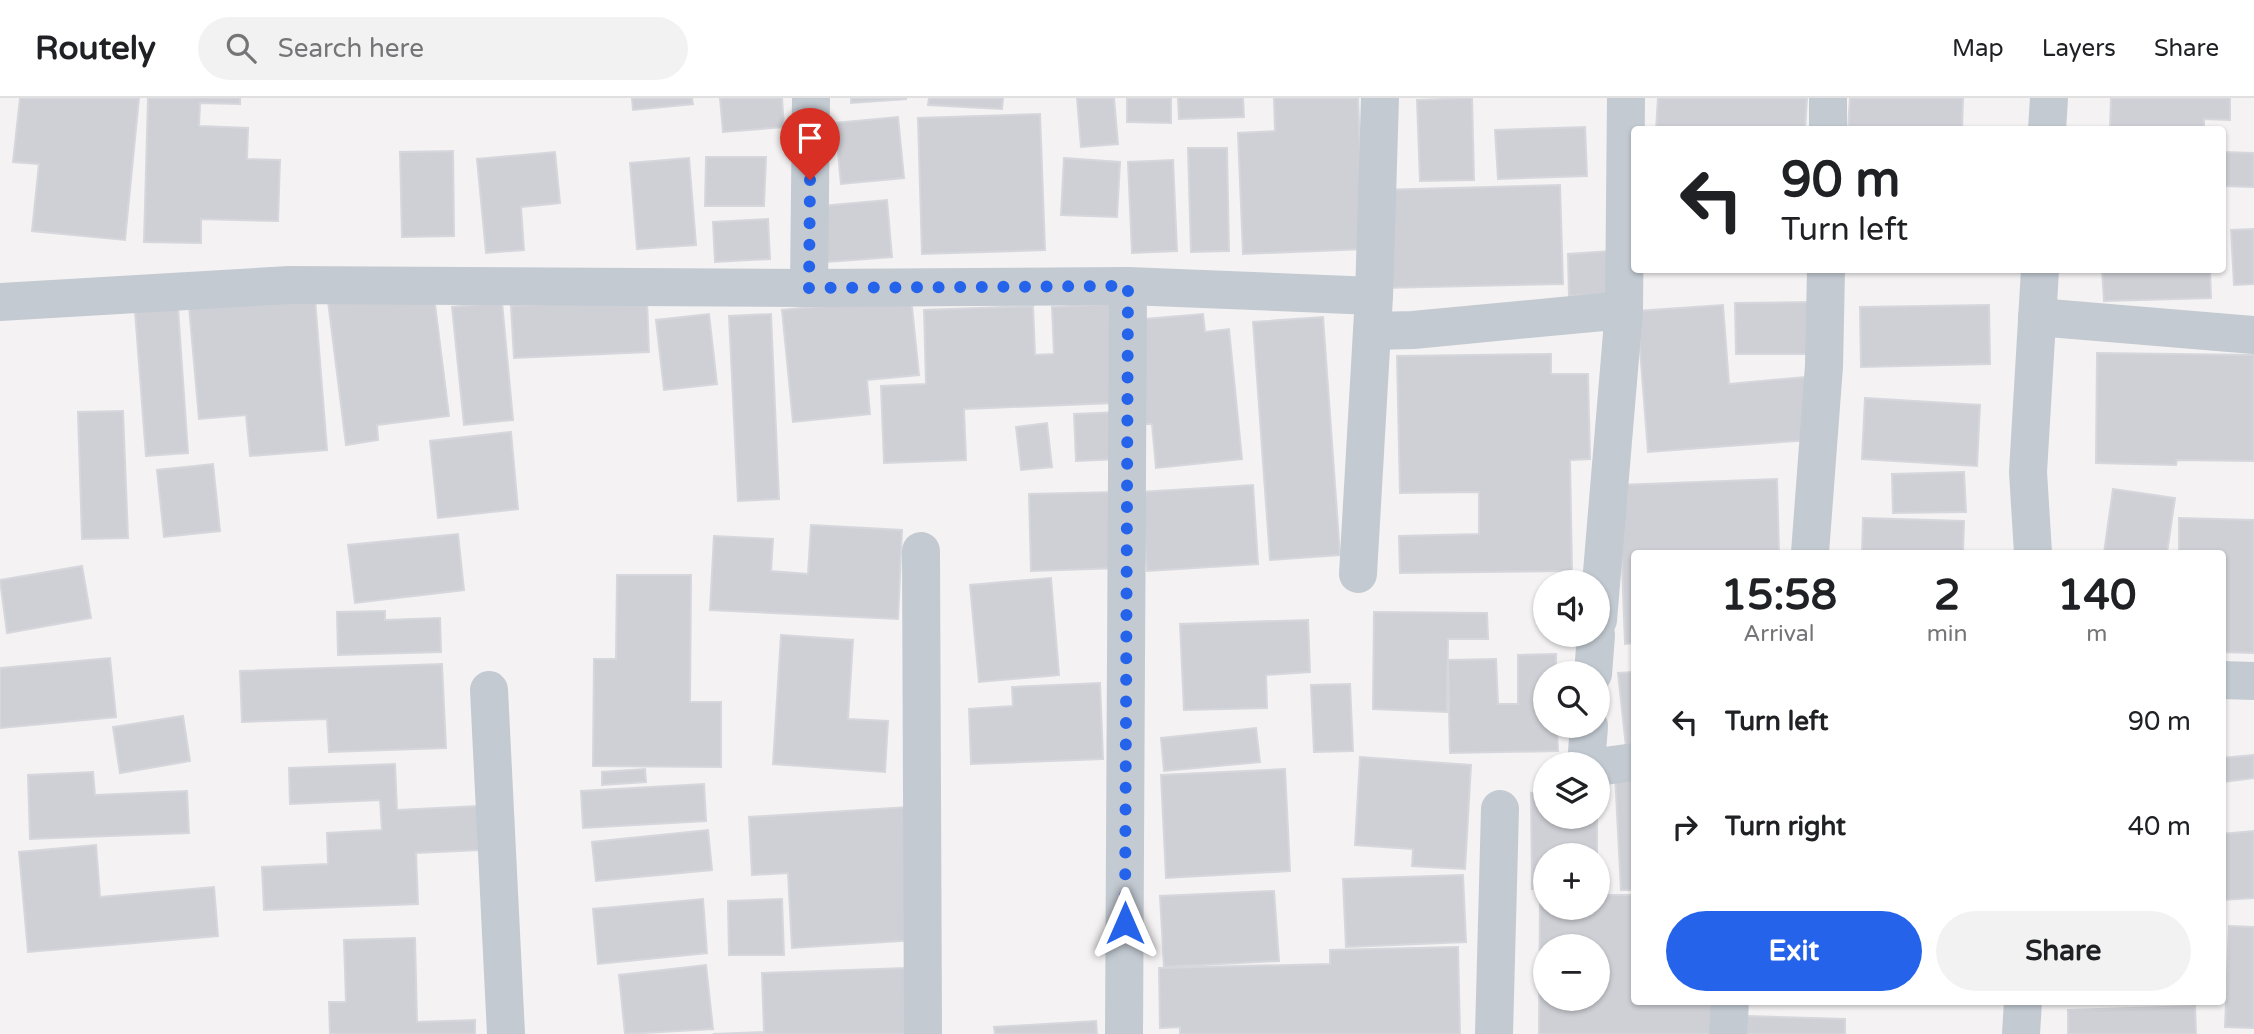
<!DOCTYPE html>
<meta charset="utf-8">
<style>
body{margin:0;font-family:"Varela Round",sans-serif;background:#f2f2f2;color:#202124;height:100vh;display:flex;flex-direction:column;font-size:26px;white-space:nowrap}
*{box-sizing:border-box;margin:0}
p{font-size:23px;color:#757577}
.icon{flex:none;width:38px;height:38px;fill:none;stroke:currentColor;stroke-width:2;stroke-linecap:round;stroke-linejoin:round}
.map{position:relative;flex:1;overflow:hidden}
.details{position:absolute;left:1631px;top:452px;width:595px;height:455px;display:flex;flex-direction:column;background:#fff;border-radius:7px;box-shadow:0 2px 5px #0004}
.details>*{flex:none}
.guide{position:absolute;left:1631px;top:28px;width:595px;height:147px;border-radius:7px;box-shadow:0 2px 5px #0004;background:#fff;color:#202124;overflow:hidden}
.fabs{position:absolute;left:1533px;top:472px;display:grid;gap:14px}
.fabs a{display:grid;place-items:center;width:77px;height:77px;border-radius:50%;background:#fff;box-shadow:0 2px 5px #0004;font-size:35px}
.pin{position:absolute;display:grid;place-items:center;width:60px;height:60px;color:#fff;margin:-72px -30px;border-radius:50% 50% 50% 0;rotate:-45deg;box-shadow:0 0 7px #0007}
.pin .icon{rotate:45deg}
.me{position:absolute;width:77px;margin:-38px;rotate:0deg;stroke-linejoin:round;filter:drop-shadow(0 0 5px #0008)}
.turn{display:flex;align-items:center;gap:24px;height:147px;padding:0 35px;font-size:32px}
.turn .icon{width:91px;height:91px;stroke-width:2.5}
.turn b{display:block;font-size:49px;line-height:60px}
.eta{display:flex;justify-content:space-evenly;align-items:center;height:119px;text-align:center}
.eta b{font-size:42px;font-weight:800;line-height:49px}
.action{display:flex;gap:14px;margin-top:auto;padding:14px 35px}
.action a{flex:1;height:80px;border-radius:42px;background:#2563eb;color:#fff;font-size:28px;font-weight:800;line-height:80px;text-align:center}
.action a+a{background:#f2f2f2;color:#202124}
ul{padding:0;list-style:none}
li{display:flex;align-items:center;gap:21px;height:105px;padding:0 35px}
li div{flex:1}
li b{display:block;font-size:26px}
li em{font-style:normal}
header{display:flex;align-items:center;gap:42px;box-sizing:border-box;height:98px;padding:0 35px;background:#fff;border-bottom:2px solid #e0e0e0}
header strong{font-size:33px}
nav{display:flex;gap:38px;margin-inline-start:auto;font-size:24px}
.search{width:490px;height:63px;background:#f2f2f2;display:flex;align-items:center;gap:18px;box-sizing:border-box;padding:0 24px;border-radius:38px;color:#757577;font-size:26px}
.map>svg:first-child{display:block}
.building{fill:#cfd0d6;stroke:#d6d7dc;stroke-width:2;fill-rule:evenodd}
.lines{fill:none;stroke-linecap:round;stroke-linejoin:round}
.minor{stroke:#c3cad2;stroke-width:38}
.route{stroke:#2563eb;stroke-width:12;stroke-dasharray:0 21.6}
</style>
<header>
<strong>Routely</strong>
<div class="search"><svg class="icon" aria-label="search" viewBox="0 0 24 24"><circle cx="10" cy="10" r="6"/><path d="M15 15l6 6"/></svg>Search here</div>
<nav><a>Map</a><a>Layers</a><a>Share</a></nav>
</header>
<div class="map">
<svg width="2254" height="936" viewBox="0 0 2254 936">
<rect width="100%" height="100%" fill="#f4f2f2"/>
<g class="building">
<polygon points="20,0 139,0 125,142 32,133 39,66 13,64"/>
<polygon points="148,0 240,0 240,6 200,5 199,28 248,30 247,61 280,62 278,123 201,121 201,145 144,144"/>
<polygon points="632,0 692,0 693,6 633,12"/>
<polygon points="720,0 782,0 784,29 723,34"/>
<polygon points="851,0 906,0 906,1 851,5"/>
<polygon points="929,0 1003,0 1002,11 928,7"/>
<polygon points="1077,0 1114,0 1118,46 1081,49"/>
<polygon points="1127,0 1171,0 1171,25 1127,24"/>
<polygon points="1178,0 1243,0 1244,19 1179,21"/>
<polygon points="1274,0 1358,0 1364,151 1243,156 1238,35 1275,33"/>
<polygon points="1472,0 1474,82 1420,83 1417,2"/>
<polygon points="1658,0 1807,0 1805,32 1656,32"/>
<polygon points="1850,0 1963,0 1962,32 1848,32"/>
<polygon points="2111,0 2230,0 2230,22 2204,21 2204,32 2110,32"/>
<polygon points="1040,16 1045,152 922,156 918,20"/>
<polygon points="898,19 904,80 841,86 835,25"/>
<polygon points="1585,29 1587,78 1498,81 1495,32"/>
<polygon points="1188,50 1227,50 1229,153 1191,154"/>
<polygon points="453,53 454,138 402,139 400,54"/>
<polygon points="555,54 560,105 521,109 524,152 486,155 477,61"/>
<polygon points="2222,54 2254,55 2254,89 2222,88"/>
<polygon points="706,59 766,59 764,108 705,108"/>
<polygon points="689,60 696,147 637,151 630,65"/>
<polygon points="1064,60 1120,64 1117,119 1061,117"/>
<polygon points="1173,62 1177,153 1132,155 1128,64"/>
<polygon points="1560,87 1563,186 1382,190 1379,92"/>
<polygon points="887,102 892,159 827,164 822,108"/>
<polygon points="768,121 770,161 715,164 713,124"/>
<polygon points="2254,131 2254,186 2234,187 2231,132"/>
<polygon points="1611,153 1614,196 1569,198 1568,156"/>
<polygon points="2102,172 2210,172 2211,200 2104,203"/>
<polygon points="314,188 327,352 250,358 246,317 199,321 188,197"/>
<polygon points="433,190 449,318 377,327 378,342 346,347 328,203"/>
<polygon points="911,199 919,277 867,282 870,316 793,324 782,212"/>
<polygon points="647,202 649,254 514,260 511,208"/>
<polygon points="502,204 513,322 464,327 452,209"/>
<polygon points="1816,204 1816,256 1736,256 1735,205"/>
<polygon points="1111,206 1115,305 964,311 966,362 884,365 881,288 926,286 924,212 1033,208 1035,257 1054,256 1052,209"/>
<polygon points="1723,207 1729,286 1805,279 1810,342 1648,354 1637,213"/>
<polygon points="1989,207 1990,266 1861,269 1860,209"/>
<polygon points="178,210 188,355 146,358 135,213"/>
<polygon points="709,216 717,286 664,292 656,222"/>
<polygon points="771,216 779,401 738,403 729,218"/>
<polygon points="1203,216 1205,234 1229,231 1242,361 1156,370 1152,326 1144,326 1133,222"/>
<polygon points="1323,219 1340,457 1270,462 1253,224"/>
<polygon points="2097,255 2254,257 2254,363 2177,362 2176,367 2096,365"/>
<polygon points="1551,256 1551,276 1588,276 1590,361 1570,362 1572,473 1400,475 1399,438 1479,436 1479,394 1400,395 1397,258"/>
<polygon points="1865,300 1980,307 1977,368 1862,361"/>
<polygon points="123,313 128,440 82,441 78,314"/>
<polygon points="1119,314 1121,361 1076,363 1074,316"/>
<polygon points="1047,325 1052,369 1021,372 1016,329"/>
<polygon points="511,334 518,411 438,420 430,343"/>
<polygon points="213,366 220,433 164,439 157,372"/>
<polygon points="1964,374 1966,414 1893,415 1892,376"/>
<polygon points="1777,381 1779,455 1634,455 1634,545 1625,546 1619,387"/>
<polygon points="1253,387 1258,466 1147,473 1141,394"/>
<polygon points="2113,391 2175,400 2167,455 2104,455"/>
<polygon points="1117,394 1119,470 1031,473 1029,396"/>
<polygon points="1863,420 1964,423 1963,455 1862,455"/>
<polygon points="2179,420 2254,422 2254,555 2222,554 2222,455 2179,455"/>
<polygon points="811,427 902,432 898,521 710,512 714,438 773,441 771,473 808,476"/>
<polygon points="458,436 464,492 355,505 348,447"/>
<polygon points="82,468 91,520 7,535 0,482"/>
<polygon points="617,477 691,477 690,604 721,604 721,669 593,668 594,561 616,561"/>
<polygon points="1051,480 1059,577 979,584 970,487"/>
<polygon points="385,513 385,522 440,520 441,554 338,557 337,514"/>
<polygon points="1374,514 1487,515 1488,541 1448,541 1447,614 1373,611"/>
<polygon points="1308,522 1310,574 1266,577 1267,610 1184,612 1180,526"/>
<polygon points="781,537 853,542 848,621 888,623 885,674 773,666"/>
<polygon points="1556,556 1556,576 1545,576 1545,628 1557,628 1558,653 1450,655 1448,562 1496,561 1498,606 1518,606 1518,557"/>
<polygon points="110,560 116,619 0,630 0,570"/>
<polygon points="442,566 446,650 329,654 327,621 242,624 240,573"/>
<polygon points="1634,574 1634,648 1626,649 1618,575"/>
<polygon points="1100,585 1103,661 971,666 969,611 1013,608 1012,589"/>
<polygon points="1350,586 1353,653 1314,654 1311,587"/>
<polygon points="183,618 190,663 120,675 113,629"/>
<polygon points="1256,630 1260,664 1164,673 1161,640"/>
<polygon points="2254,657 2254,680 2222,684 2222,660"/>
<polygon points="1360,659 1471,667 1465,771 1412,768 1413,751 1355,747"/>
<polygon points="395,666 397,712 478,708 479,752 416,755 418,806 264,812 262,769 328,766 327,735 382,732 380,702 290,706 289,670"/>
<polygon points="645,671 646,684 602,687 602,674"/>
<polygon points="1285,671 1290,773 1166,780 1161,677"/>
<polygon points="93,674 95,697 187,693 189,735 30,741 28,677"/>
<polygon points="1634,675 1634,792 1621,792 1615,676"/>
<polygon points="704,686 706,723 583,730 581,693"/>
<polygon points="1545,694 1545,719 1597,719 1597,758 1545,758 1545,791 1532,791 1531,695"/>
<polygon points="908,709 916,842 792,850 788,775 752,777 749,719"/>
<polygon points="708,732 712,772 596,783 592,744"/>
<polygon points="2254,733 2254,800 2222,802 2222,736"/>
<polygon points="96,747 100,799 214,789 218,838 28,854 19,754"/>
<polygon points="1463,777 1466,844 1346,849 1343,781"/>
<polygon points="1274,793 1279,863 1164,869 1160,798"/>
<path d="M1540,796h5v14h53v-13h36v106h83v33h-178zM1545,849h53v52h-53z"/>
<polygon points="703,801 707,855 598,866 593,811"/>
<polygon points="782,801 784,857 729,857 728,803"/>
<polygon points="2229,828 2254,829 2254,930 2225,929"/>
<polygon points="415,840 417,924 475,922 475,936 330,936 329,904 346,904 344,842"/>
<polygon points="1458,849 1460,936 1180,936 1180,929 1160,930 1159,870 1330,866 1330,852"/>
<polygon points="706,867 713,931 625,936 619,877"/>
<polygon points="906,870 909,936 713,936 764,934 762,875"/>
<polygon points="2195,908 2196,936 2068,936 2068,912"/>
<polygon points="1747,918 1845,921 1845,936 1746,936"/>
<polygon points="1096,923 1097,936 995,936 994,929"/>
</g>
<g class="lines">
<g class="minor">
<polyline points="1828,32 1828,0"/>
<polyline points="2047,32 2049,0"/>
<polyline points="809,190 811,0"/>
<polyline points="0,204 289,187 809,190 1128,188 1374,198"/>
<polyline points="2037,219 2254,237"/>
<polyline points="1372,233 1413,232 1624,212"/>
<polyline points="921,453 923,936"/>
<polyline points="1810,455 1824,268 1826,172"/>
<polyline points="2033,455 2028,374 2040,172"/>
<polyline points="1358,476 1374,198 1380,0"/>
<polyline points="1598,522 1624,212 1626,0"/>
<polyline points="1593,576 1596,537"/>
<polyline points="2222,582 2254,583"/>
<polyline points="489,592 506,936"/>
<polyline points="1586,667 1589,628"/>
<polyline points="1598,669 1634,664"/>
<polyline points="1124,936 1128,188"/>
<polyline points="1494,936 1500,711"/>
<polyline points="1728,936 1730,903"/>
<polyline points="2021,936 2023,903"/>
</g>
</g>
<g class="lines">
<polyline class="route" points="810,82 809,190 1128,188 1125,825"/>
</g>
</svg>
<div class="fabs">
<a><svg class="icon" aria-label="sound" viewBox="0 0 24 24"><path d="M4 9h4l5-4v14l-5-4H4zM17 9q2 3 0 6"/></svg></a>
<a><svg class="icon" aria-label="search" viewBox="0 0 24 24"><circle cx="10" cy="10" r="6"/><path d="M15 15l6 6"/></svg></a>
<a><svg class="icon" aria-label="layers" viewBox="0 0 24 24"><path d="M12 4l9 5-9 5-9-5zM3 14l9 5 9-5"/></svg></a>
<a>+</a>
<a>−</a>
</div>
<div class="pin" style="left:810px;top:82px;background:#d93025"><svg class="icon" aria-label="arrive" viewBox="0 0 24 24"><path d="M6 21V4h12l-3 4 3 4H6"/></svg></div>
<svg class="me" style="left:1125px;top:825px" viewBox="-20 -20 40 40"><path d="M0-17L14 15 0 8-14 15z" fill="#2563eb" stroke="#fff" stroke-width="4"/></svg>
<div class="guide">
<div class="turn"><svg class="icon" aria-label="left" viewBox="0 0 24 24"><path d="M17 20v-9H6M10 6l-5 5 5 5"/></svg><div><b>90 m</b>Turn left</div></div>
</div>
<section class="details">
<div class="eta">
<div><b>15:58</b><p>Arrival</p></div>
<div><b>2</b><p>min</p></div>
<div><b>140</b><p>m</p></div>
</div>
<ul>
<li><svg class="icon" aria-label="left" viewBox="0 0 24 24"><path d="M17 20v-9H6M10 6l-5 5 5 5"/></svg><div><b>Turn left</b></div><em>90 m</em></li>
<li><svg class="icon" aria-label="right" viewBox="0 0 24 24"><path d="M7 20v-9h11M14 6l5 5-5 5"/></svg><div><b>Turn right</b></div><em>40 m</em></li>
</ul>
<div class="action"><a>Exit</a><a>Share</a></div>
</section>
</div>
